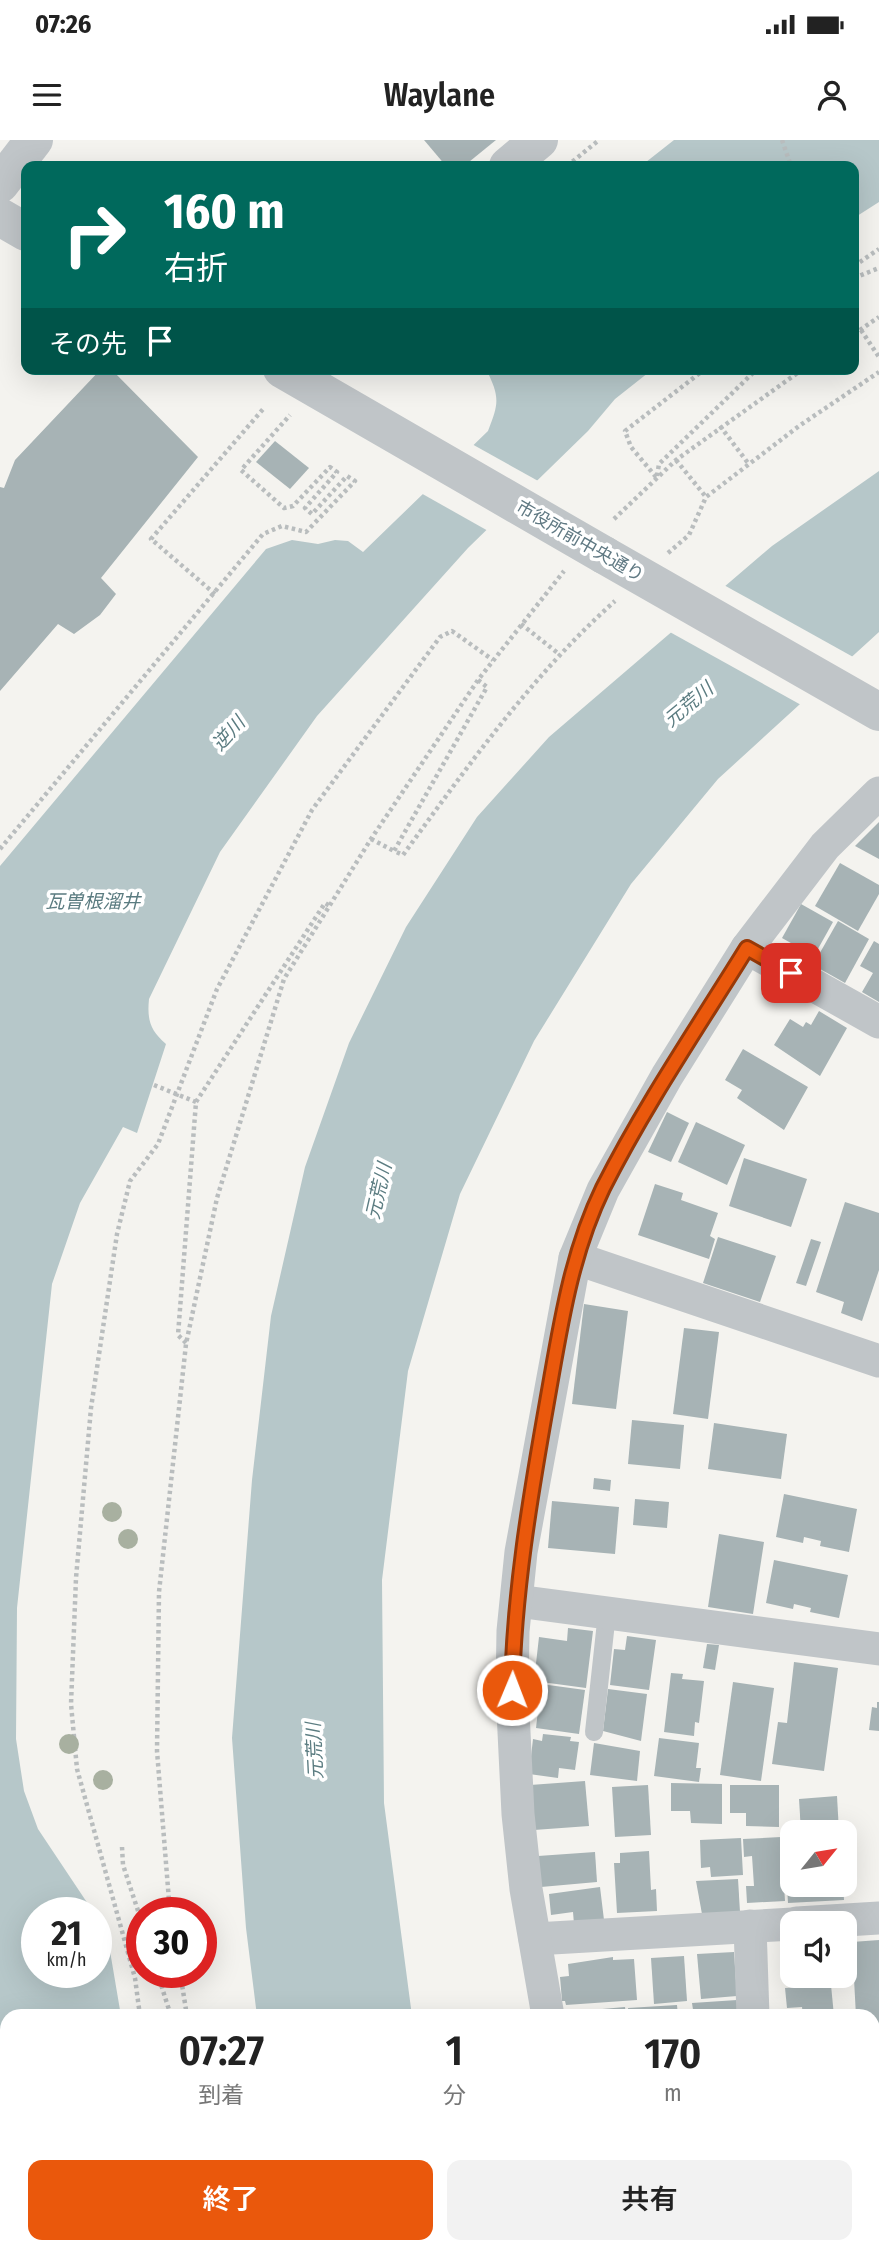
<!DOCTYPE html>
<html lang="ja">
<meta charset="utf-8">
<style>
body{margin:0;font-family:"Fira Sans Condensed","Noto Sans JP",sans-serif;background:#f2f2f2;color:#222;height:100vh;display:flex;flex-direction:column;font-size:26px;white-space:nowrap}
*{box-sizing:border-box;margin:0}
p{font-size:23px;color:#767676}
.icon{flex:none;width:38px;height:38px;fill:none;stroke:currentColor;stroke-width:2;stroke-linecap:round;stroke-linejoin:round}
.map{position:relative;flex:1;overflow:hidden}
.details{position:absolute;left:0px;top:1869px;width:880px;height:245px;display:flex;flex-direction:column;background:#fff;border-radius:21px 21px 0 0;box-shadow:0 7px 28px #0002}
.details>*{flex:none}
.guide{position:absolute;left:21px;top:21px;width:838px;height:214px;border-radius:14px;box-shadow:0 7px 28px #0002;background:#00695c;color:#fff;overflow:hidden}
.needle{width:46px;rotate:60deg}
.controls{position:absolute;left:780px;top:1680px;display:grid;gap:14px}
.controls a{display:grid;place-items:center;width:77px;height:77px;border-radius:14px;background:#fff;box-shadow:0 7px 28px #0002;font-size:35px}
.speed{position:absolute;left:21px;top:1757px;display:flex;gap:14px;font-size:35px;font-weight:700;text-align:center}
.speed>*{display:grid;place-content:center;width:91px;height:91px;border-radius:50%;background:#fff;box-shadow:0 7px 28px #0002;line-height:1}
.speed small{font-size:18px;font-weight:400}
.speed .limit{border:10px solid #d22;background:#fff;color:#111}
.pin{position:absolute;display:grid;place-items:center;width:60px;height:60px;color:#fff;margin:-30px;border-radius:14px;box-shadow:0 4px 10px #0006}
.me{position:absolute;width:77px;margin:-38px;rotate:1deg;stroke-linejoin:round;filter:drop-shadow(0 0 5px #0008)}
.turn{display:flex;align-items:center;gap:24px;height:147px;padding:0 28px;font-size:32px}
.turn .icon{width:91px;height:91px;stroke-width:2.5}
.turn b{display:block;font-size:49px;line-height:60px}
.then{display:flex;align-items:center;height:66px;padding:0 28px;background:#0003;gap:14px;font-size:26px}
.eta{display:flex;justify-content:space-evenly;align-items:center;height:119px;text-align:center}
.eta b{font-size:42px;font-weight:600;line-height:49px}
.cta{display:flex;gap:14px;margin-top:auto;padding:14px 28px}
.cta a{flex:1;height:80px;border-radius:14px;background:#ea580c;color:#fff;font-size:28px;font-weight:600;line-height:80px;text-align:center}
.cta a+a{background:#f2f2f2;color:#222}
.status{display:flex;justify-content:space-between;align-items:center;height:49px;padding:0 35px;background:#fff;direction:ltr}
.status svg{height:19px;fill:currentColor}
header{display:flex;justify-content:space-between;align-items:center;height:91px;padding:0 28px;background:#fff;font-size:32px;font-weight:600}
.map>svg:first-child{display:block}
.water{fill:#b6c7c9}
.pier{fill:#f4f3ef}
.building{fill:#a7b3b5}
.lines{fill:none;stroke-linecap:round;stroke-linejoin:round}
.path{stroke:#b9bdbe;stroke-width:4.5;stroke-dasharray:3.5 3.5;stroke-linecap:butt}
.service{stroke:#c0c5c8;stroke-width:18}
.minor{stroke:#c0c5c8;stroke-width:33}
.tertiary{stroke:#c0c5c8;stroke-width:38}
.tertiary-bridge{stroke:#c0c5c8;stroke-width:38}
.tree{fill:#a8b0a0}
.route-casing{stroke:#983908;stroke-width:18}
.route{stroke:#ea580c;stroke-width:12}
.labels{text-anchor:middle;stroke-width:7;stroke-linejoin:round;paint-order:stroke}
.street-label{font-size:18px;fill:#607983;stroke:#fff}
.water-label{font-size:19px;font-style:italic;fill:#5b7c81;stroke:#fff}
</style>
<div class="status"><b>07:26</b><svg viewBox="0 0 49 12"><path d="M0 12V9h3v3zM5 12V6h3v6zM10 12V3h3v9zM15 12V0h3v12zM26 1h20v11H26zM47 4h2v5h-2z"/></svg></div>
<header><svg class="icon" aria-label="menu" viewBox="0 0 24 24"><path d="M4 6h16M4 12h16M4 18h16"/></svg>Waylane<svg class="icon" aria-label="person" viewBox="0 0 24 24"><circle cx="12" cy="8" r="4"/><path d="M4 21q1-7 8-7t8 7"/></svg></header>
<div class="map">
<svg width="879" height="2114" viewBox="0 0 879 2114">
<rect width="100%" height="100%" fill="#f4f3ef"/>
<g class="water">
<polygon points="674,0 879,0 879,62 854,78 854,26 641,26"/>
<path d="M486,229h167l-38,30 -27,32 -120,117 -151,168 -97,136 -71,147c-2,21 1,31 17,45l-29,89 -14,-6 -43,76 -28,81 -35,324 -1,131 8,52 14,38 56,84h-57v59h59v-53l14,32 11,65h-114v231h128l-5,2 1,5h-131v-1388l266,-317 26,-9 26,4 17,-4 13,1 15,11 125,-121c11,-28 12,-34 -2,-62z"/>
<polygon points="879,331 879,492 718,639 631,744 534,901 460,1054 408,1231 382,1440 384,1663 412,1876 257,1876 246,1788 232,1598 252,1340 271,1176 305,1027 349,903 406,787 477,677 549,597 772,406"/>
<polygon points="293,2107 459,2107 461,2114 295,2114"/>
</g>
<g class="pier">
<polygon points="470,303 540,342 490,392 419,352"/>
<polygon points="722,444 855,518 803,566 668,491"/>
</g>
<g class="building">
<polygon points="424,0 496,0 464,26 446,26"/>
<polygon points="101,229 111,229 198,317 101,438 116,454 100,475 74,494 58,484 0,551 0,347 4,348 15,320"/>
<polygon points="275,301 309,328 290,349 256,322"/>
<polygon points="879,682 879,719 855,706"/>
<polygon points="840,723 879,745 879,754 858,791 815,766"/>
<polygon points="801,764 833,782 814,816 782,798"/>
<polygon points="838,781 869,799 845,843 813,825"/>
<polygon points="874,801 879,804 879,862 862,852 873,833 860,826"/>
<polygon points="819,871 847,888 820,936 774,905 790,879 803,887 806,882 811,885"/>
<polygon points="743,909 808,947 784,990 737,958 742,950 725,940"/>
<polygon points="667,972 689,983 671,1022 648,1012"/>
<polygon points="696,982 745,1005 727,1045 678,1022"/>
<polygon points="744,1018 807,1039 791,1087 729,1066"/>
<polygon points="655,1044 683,1053 681,1060 718,1073 710,1096 715,1099 709,1119 638,1095"/>
<polygon points="845,1062 879,1073 879,1130 862,1181 841,1173 844,1162 816,1152"/>
<polygon points="718,1097 776,1116 760,1162 703,1143"/>
<polygon points="811,1099 821,1102 806,1146 796,1143"/>
<polygon points="584,1164 628,1171 616,1269 572,1264"/>
<polygon points="684,1188 719,1192 708,1279 673,1274"/>
<polygon points="632,1280 684,1285 680,1329 628,1324"/>
<polygon points="714,1283 787,1294 781,1339 708,1329"/>
<polygon points="594,1338 611,1340 610,1351 593,1349"/>
<polygon points="784,1354 857,1369 849,1412 820,1406 821,1401 804,1397 803,1403 776,1397"/>
<polygon points="635,1359 669,1362 667,1388 633,1385"/>
<polygon points="552,1361 619,1367 615,1414 548,1408"/>
<polygon points="719,1394 764,1402 753,1474 708,1467"/>
<polygon points="774,1420 848,1435 839,1478 810,1472 811,1468 794,1464 793,1469 766,1463"/>
<polygon points="568,1488 593,1491 586,1548 534,1541 539,1497 567,1501"/>
<polygon points="627,1496 656,1500 649,1550 610,1545 614,1509 625,1510"/>
<polygon points="707,1504 719,1505 715,1530 703,1528"/>
<polygon points="794,1522 838,1528 824,1631 772,1624 778,1582 787,1583"/>
<polygon points="671,1533 683,1534 682,1539 704,1541 699,1583 695,1582 694,1596 664,1592"/>
<polygon points="733,1542 774,1548 761,1641 720,1635"/>
<polygon points="541,1544 585,1550 579,1594 536,1588"/>
<polygon points="608,1549 647,1554 641,1601 603,1591"/>
<polygon points="877,1562 879,1562 879,1591 869,1590 872,1567 877,1568"/>
<polygon points="543,1594 571,1597 570,1601 579,1602 575,1630 559,1628 558,1638 529,1634 533,1599 542,1601"/>
<polygon points="659,1598 699,1603 696,1628 701,1628 699,1642 654,1636"/>
<polygon points="594,1603 640,1611 637,1641 590,1635"/>
<polygon points="585,1641 589,1686 534,1690 530,1645"/>
<polygon points="671,1643 722,1644 722,1684 691,1683 690,1671 671,1671"/>
<polygon points="648,1645 651,1695 615,1697 612,1647"/>
<polygon points="730,1645 779,1645 779,1687 746,1686 746,1673 730,1673"/>
<polygon points="837,1656 839,1692 801,1692 799,1659"/>
<polygon points="781,1697 785,1761 747,1763 746,1746 754,1746 752,1716 744,1717 743,1699"/>
<polygon points="741,1698 743,1735 711,1737 710,1727 701,1728 700,1700"/>
<polygon points="793,1701 793,1727 786,1727 784,1702"/>
<polygon points="649,1711 651,1750 656,1749 657,1771 617,1773 614,1723 620,1723 620,1713"/>
<polygon points="595,1712 597,1742 541,1747 538,1716"/>
<polygon points="738,1739 740,1772 702,1774 696,1741"/>
<polygon points="809,1745 843,1745 844,1760 788,1763 787,1748"/>
<polygon points="600,1747 604,1780 574,1784 573,1772 551,1775 549,1754"/>
<polygon points="879,1800 879,1930 873,1930 873,1876 856,1876 852,1802"/>
<polygon points="793,1808 793,1836 831,1836 832,1842 791,1845 788,1809"/>
<polygon points="734,1812 737,1856 701,1859 697,1814"/>
<polygon points="684,1816 687,1861 654,1864 651,1818"/>
<polygon points="613,1817 613,1820 634,1819 637,1860 566,1865 565,1861 562,1861 560,1837 569,1836 568,1824"/>
<polygon points="831,1845 834,1876 803,1876 802,1867 787,1868 785,1848"/>
<polygon points="737,1860 738,1876 694,1876 692,1863"/>
<polygon points="677,1865 678,1876 629,1876 628,1868"/>
<polygon points="625,1867 626,1876 568,1876 568,1872"/>
<polygon points="879,1943 879,1993 873,1994 873,1944"/>
<polygon points="613,2107 661,2107 661,2108 648,2114 615,2114"/>
<polygon points="860,2107 878,2107 879,2114 850,2114 849,2110"/>
</g>
<g class="lines">
<g class="path">
<polyline points="782,0 791,26"/>
<polyline points="567,26 599,0"/>
<polyline points="854,126 879,109"/>
<polyline points="854,138 879,128"/>
<polyline points="861,190 879,217"/>
<polyline points="854,194 879,177"/>
<polyline points="720,286 748,323"/>
<polyline points="676,320 706,357"/>
<polyline points="657,336 659,324 757,229"/>
<polyline points="656,337 631,307 625,291 705,229"/>
<polyline points="614,379 676,320 803,229"/>
<polyline points="668,413 689,395 706,357 799,286 879,232"/>
<polyline points="215,454 151,399 264,268"/>
<polyline points="521,484 559,514"/>
<path d="M478,540l9,7 -93,164 9,4c65,-89 129,-180 212,-254"/>
<polyline points="371,699 394,711"/>
<polyline points="0,709 263,394 282,386 306,392 355,341 347,336 312,374 305,368 337,332 330,327 293,366 284,368 241,330 290,275"/>
<polyline points="154,945 196,962"/>
<polyline points="186,1203 178,1195 196,962 325,763 330,766"/>
<polyline points="122,1707 123,1725 142,1783"/>
<polyline points="170,1773 157,1611 159,1452 186,1204 217,1058 284,839 371,699 478,540 564,431"/>
<polyline points="157,1832 171,1876"/>
<polyline points="180,1832 187,1876"/>
<polyline points="140,1876 135,1838 77,1629 71,1564 76,1438 91,1268 117,1094 130,1041 158,1004 217,849 312,670 440,497 452,491 493,520"/>
<polyline points="180,2107 181,2114"/>
<polyline points="225,2107 226,2114"/>
</g>
<polyline class="service" points="594,1592 607,1473"/>
<g class="minor">
<polyline points="747,808 879,882"/>
<polyline points="575,1118 879,1221"/>
<polyline points="517,1461 879,1509"/>
<polyline points="797,1783 879,1778"/>
<polyline points="750,1786 753,1876"/>
<polyline points="535,1799 793,1784"/>
<polyline points="548,1876 526,1749 518,1674 512,1551 513,1491 521,1412 575,1118 603,1050 667,936 747,808 825,706 879,653"/>
<polyline points="873,2078 879,2077"/>
<polyline points="589,2107 590,2114"/>
<polyline points="741,2114 766,2107"/>
</g>
<g class="tertiary">
<polyline points="508,26 539,0"/>
<polyline points="0,44 34,0"/>
<polyline points="0,77 26,92"/>
<polyline points="282,229 604,415"/>
</g>
<polyline class="tertiary-bridge" points="604,415 879,572"/>
</g>
<g class="tree">
<circle cx="112" cy="1372" r="10"/>
<circle cx="128" cy="1399" r="10"/>
<circle cx="69" cy="1604" r="10"/>
<circle cx="103" cy="1640" r="10"/>
</g>
<g class="lines">
<defs>
<path id="route" d="M512,1550c2,-97 18,-192 35,-288 13,-73 23,-146 56,-214 42,-83 95,-161 144,-240l44,25"/>
</defs>
<use href="#route" class="route-casing"/>
<use href="#route" class="route"/>
</g>
<g class="labels">
<g class="street-label">
<text transform="translate(580 401) rotate(30)" y="6">市役所前中央通り</text>
</g>
<g class="water-label">
<text transform="translate(688 564) rotate(-40)" y="7">元荒川</text>
<text transform="translate(228 593) rotate(-48)" y="7">逆川</text>
<text x="93" y="768">瓦曽根溜井</text>
<text transform="translate(378 1051) rotate(-77)" y="7">元荒川</text>
<text transform="translate(314 1611) rotate(-93)" y="7">元荒川</text>
</g>
</g>
</svg>
<div class="controls">
<a><svg class="needle" viewBox="-14 -14 28 28"><path d="M0-13l5 13h-10z" fill="#e53935"/><path d="M0 13l5-13h-10z" fill="#767676"/></svg></a>
<a><svg class="icon" aria-label="sound" viewBox="0 0 24 24"><path d="M4 9h4l5-4v14l-5-4H4zM17 9q2 3 0 6"/></svg></a>
</div>
<div class="speed"><div>21<small>km/h</small></div><div class="limit">30</div></div>
<div class="pin" style="left:791px;top:833px;background:#d93025"><svg class="icon" aria-label="arrive" viewBox="0 0 24 24"><path d="M6 21V4h12l-3 4 3 4H6"/></svg></div>
<svg class="me" style="left:512px;top:1550px" viewBox="-20 -20 40 40"><circle r="17" fill="#ea580c" stroke="#fff" stroke-width="3"/><path d="M0-11L8 9 0 5-8 9z" fill="#fff"/></svg>
<div class="guide">
<div class="turn"><svg class="icon" aria-label="right" viewBox="0 0 24 24"><path d="M7 20v-9h11M14 6l5 5-5 5"/></svg><div><b>160 m</b>右折</div></div>
<div class="then">その先<svg class="icon" aria-label="arrive" viewBox="0 0 24 24"><path d="M6 21V4h12l-3 4 3 4H6"/></svg></div>
</div>
<section class="details">
<div class="eta">
<div><b>07:27</b><p>到着</p></div>
<div><b>1</b><p>分</p></div>
<div><b>170</b><p>m</p></div>
</div>
<div class="cta"><a>終了</a><a>共有</a></div>
</section>
</div>
